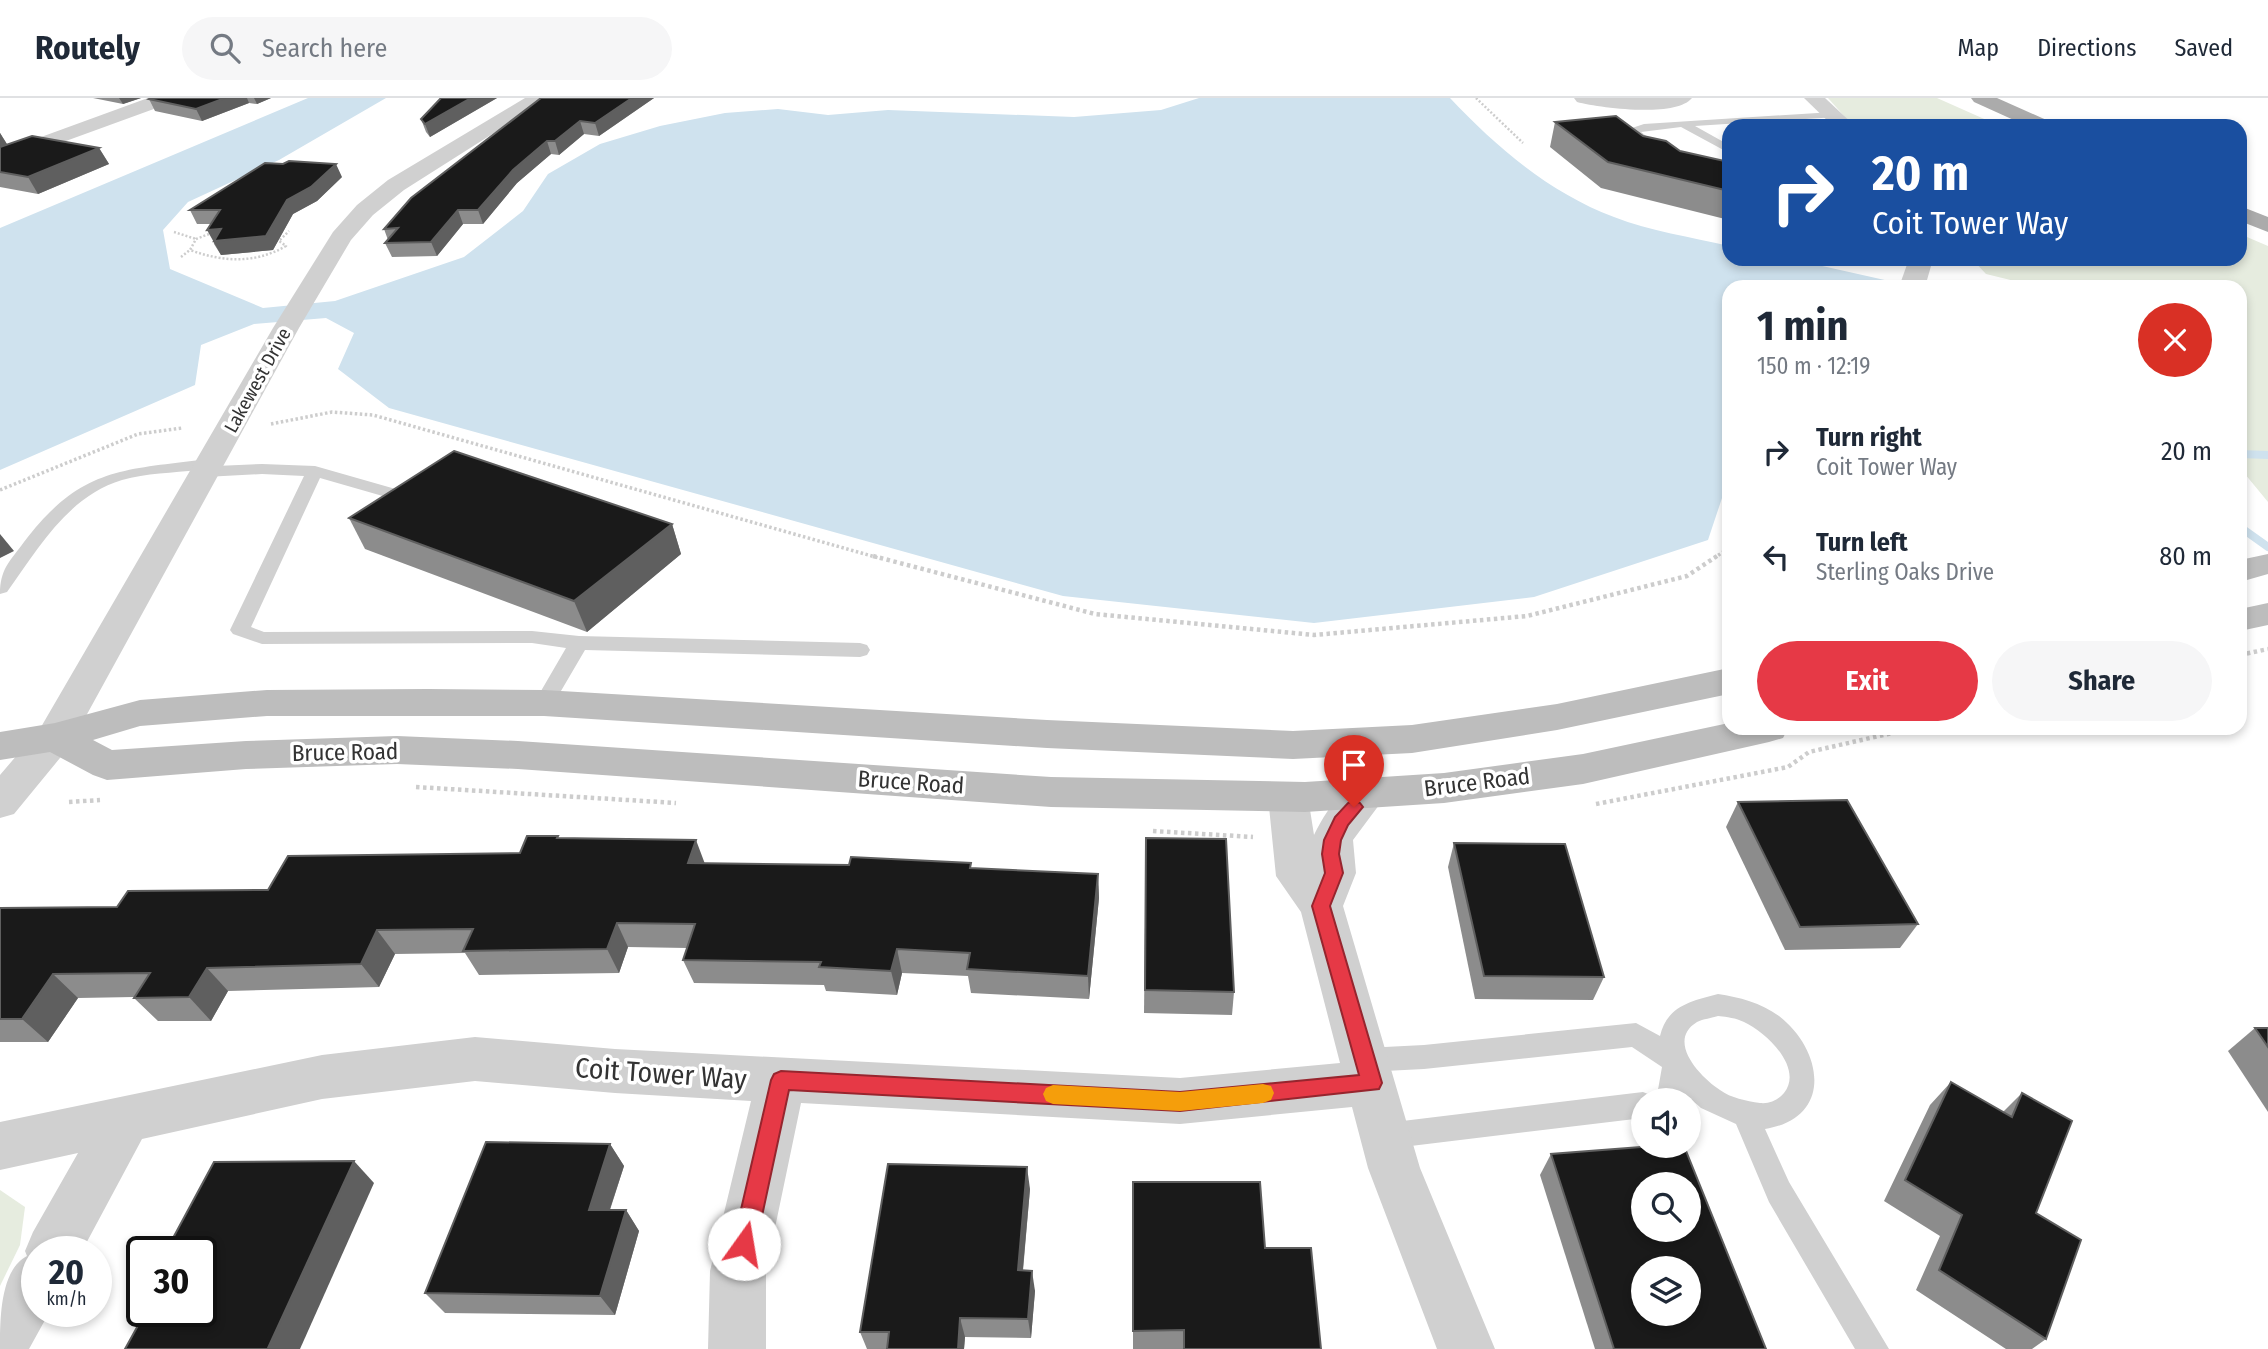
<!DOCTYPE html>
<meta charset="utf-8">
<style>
body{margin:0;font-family:"Fira Sans Condensed",sans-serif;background:#f6f6f7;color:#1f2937;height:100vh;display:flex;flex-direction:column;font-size:26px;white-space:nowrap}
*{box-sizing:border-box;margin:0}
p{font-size:23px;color:#747a83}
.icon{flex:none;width:38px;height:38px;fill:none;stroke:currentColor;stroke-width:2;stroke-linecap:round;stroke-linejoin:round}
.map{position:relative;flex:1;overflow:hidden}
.sheet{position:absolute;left:1722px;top:182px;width:525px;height:455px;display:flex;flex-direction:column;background:#fff;border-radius:21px;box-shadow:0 4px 10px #0003}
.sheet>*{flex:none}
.guide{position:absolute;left:1722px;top:21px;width:525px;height:147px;border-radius:21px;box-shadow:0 4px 10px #0003;background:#1a4fa0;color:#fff;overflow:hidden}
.tools{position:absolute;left:1631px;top:990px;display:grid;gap:14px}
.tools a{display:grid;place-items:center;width:70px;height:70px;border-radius:50%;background:#fff;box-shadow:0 4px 10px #0003;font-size:35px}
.speed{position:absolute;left:21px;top:1138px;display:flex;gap:14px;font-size:35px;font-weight:700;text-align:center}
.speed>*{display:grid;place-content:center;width:91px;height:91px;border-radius:50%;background:#fff;box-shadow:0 4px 10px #0003;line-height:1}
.speed small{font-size:18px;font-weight:400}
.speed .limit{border:4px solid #111;border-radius:10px;background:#fff;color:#111}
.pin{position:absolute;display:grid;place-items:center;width:60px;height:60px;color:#fff;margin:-72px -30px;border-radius:50% 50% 50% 0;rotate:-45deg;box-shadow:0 0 7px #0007}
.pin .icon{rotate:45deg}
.me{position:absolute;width:77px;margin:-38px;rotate:13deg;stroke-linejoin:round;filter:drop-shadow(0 0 5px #0008)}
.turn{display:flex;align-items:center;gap:24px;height:147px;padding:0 35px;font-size:32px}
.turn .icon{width:91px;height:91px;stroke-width:2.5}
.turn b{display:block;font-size:49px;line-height:60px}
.round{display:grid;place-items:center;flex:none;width:74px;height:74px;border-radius:37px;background:#f6f6f7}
.headline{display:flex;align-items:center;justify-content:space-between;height:119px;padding:0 35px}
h1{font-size:42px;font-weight:700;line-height:52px}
.action{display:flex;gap:14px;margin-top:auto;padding:14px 35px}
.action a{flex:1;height:80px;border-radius:42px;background:#e63946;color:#fff;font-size:28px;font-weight:700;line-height:80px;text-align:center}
.action a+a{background:#f6f6f7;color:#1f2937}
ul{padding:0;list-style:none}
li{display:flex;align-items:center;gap:21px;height:105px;padding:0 35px}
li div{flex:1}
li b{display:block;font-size:26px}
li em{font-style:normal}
header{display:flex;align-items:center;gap:42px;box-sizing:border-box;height:98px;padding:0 35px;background:#fff;border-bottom:2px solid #e0e1e3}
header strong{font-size:33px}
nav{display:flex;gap:38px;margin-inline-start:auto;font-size:24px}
.search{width:490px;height:63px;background:#f6f6f7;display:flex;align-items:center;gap:18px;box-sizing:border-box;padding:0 24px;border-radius:38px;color:#747a83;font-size:26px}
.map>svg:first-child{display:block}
.green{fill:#e6ecdf}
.water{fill:#cfe2ee}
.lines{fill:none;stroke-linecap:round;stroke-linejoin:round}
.stream{stroke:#cfe2ee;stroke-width:8}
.path-far2{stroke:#cdcdcd;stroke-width:2.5;stroke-dasharray:2 2;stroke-linecap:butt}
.path-far1{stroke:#cdcdcd;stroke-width:3.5;stroke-dasharray:2.5 2.5;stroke-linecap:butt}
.path{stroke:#cdcdcd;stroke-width:4.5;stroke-dasharray:3.5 3.5;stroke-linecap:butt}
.service{fill:#d0d0d0;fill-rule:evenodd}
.minor{fill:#d0d0d0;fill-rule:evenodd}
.secondary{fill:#bdbdbd;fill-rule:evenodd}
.primary{fill:#ababab;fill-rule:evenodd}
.wall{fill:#8c8c8c}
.shaded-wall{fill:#5f5f5f}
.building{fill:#1a1a1a;stroke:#5f5f5f;stroke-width:2;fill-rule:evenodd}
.route{fill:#e63946;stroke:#96252e;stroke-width:2}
.slow{fill:#f59e0b}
.labels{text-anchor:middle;stroke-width:7;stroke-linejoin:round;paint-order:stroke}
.far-street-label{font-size:19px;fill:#333;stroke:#fff}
.street-label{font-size:23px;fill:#333;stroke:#fff}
.near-street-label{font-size:28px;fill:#333;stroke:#fff}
</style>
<header>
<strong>Routely</strong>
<div class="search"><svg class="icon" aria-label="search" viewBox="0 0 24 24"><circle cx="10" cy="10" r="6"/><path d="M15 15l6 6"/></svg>Search here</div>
<nav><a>Map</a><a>Directions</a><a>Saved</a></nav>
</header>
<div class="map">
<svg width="2268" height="1251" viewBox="0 0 2268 1251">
<rect width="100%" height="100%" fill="#fff"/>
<g class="green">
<polygon points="1828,0 1937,0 2000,28 1853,28"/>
<polygon points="2240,136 2268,148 2268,404 2240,370 2240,189 2039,189 1986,176 1972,161 2240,161"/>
<polygon points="0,1092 25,1109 20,1147 0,1188"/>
</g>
<path class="water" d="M308,0h78l-107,62 -91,42 -25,28 7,39 93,39 72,-7 129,-44 59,-46 25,-37 52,-30 60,-18 65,-13 53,-4 50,6 60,-5 186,7 87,-7 38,-12h251c46,49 100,95 164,119 36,14 77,20 115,29v13h62l125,28h-187v190l-21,63 -174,57 -220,26 -251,-27 -674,-188 -51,-39 16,-36 -28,-15 -72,6 -53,21 -6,40 -195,85v-242z"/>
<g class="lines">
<g class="stream">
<polyline points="2240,356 2268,357"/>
<polyline points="2240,429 2268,449"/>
</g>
<g class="path-far2">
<polyline points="1476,0 1523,45"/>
<polyline points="174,134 196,141"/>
<path d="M209,136l-13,5 -6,11c33,12 65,14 96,-4l-7,-5 10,-10"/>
<polyline points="181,159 190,152"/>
</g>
<g class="path-far1">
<polyline points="271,326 332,314 373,317 879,460"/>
<polyline points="0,392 138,336 182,330"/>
<polyline points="1714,460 1729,450"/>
</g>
<g class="path">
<polyline points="873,458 1095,516 1314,537 1527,518 1687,478 1717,458"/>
<polyline points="2240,557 2268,551"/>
<polyline points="416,689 676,705"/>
<polyline points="69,704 100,702"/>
<polyline points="1596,706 1788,669 1809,654 1914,630"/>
<polyline points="1153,733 1253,739"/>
</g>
<g class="service">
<polygon points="1833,14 1837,15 1837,19 1695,28 1729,47 1729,55 1681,29 1641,34 1659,48 1659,52 1655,53 1629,37 1632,30 1644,26"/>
<path d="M209,361l6,1 1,6 46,-2 53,2 105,30 3,4 -9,5 -94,-27 -69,149 13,5 268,-1 47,5 281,7 7,2 3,5 -3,5 -7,2 -275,-7 -34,58 -7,2 -7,-2 -3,-5 32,-55 -34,-5 -270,1 -29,-10 -3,-4 74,-154 -42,-2 -57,3 -6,-1 -1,-6c-25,3 -52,3 -76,10 -54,16 -84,69 -115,112l-7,2c0,-25 10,-33 24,-52 57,-75 98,-72 185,-83z"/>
<path d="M1718,896c21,3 43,9 61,22 44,34 55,102 -14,113l24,53 100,167h-34l-86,-147 -33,-78 -35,-16 -16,-14 -1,7h-28l6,-34 -30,-20 -208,22 -59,3 -9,-4 -4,-8 4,-8 9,-4 59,-3 212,-22 24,13c7,-30 31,-35 58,-42zM1718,918c9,1 18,2 26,6 22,10 60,46 40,71 -6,7 -14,11 -24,10 -14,-2 -29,-5 -40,-13 -20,-13 -54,-49 -23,-68 6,-3 15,-4 21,-6z"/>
<polygon points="1643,994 1653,998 1655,1003 1643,1003 1643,1020 1386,1051 1376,1047 1372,1038 1376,1029 1386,1025"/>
</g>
<g class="minor">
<polygon points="148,0 176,0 173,4 0,67 0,54"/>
<polygon points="525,0 549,0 404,92 373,117 351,142 299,230 69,649 14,716 0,720 0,677 41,629 273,230 333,134 357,107 388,82"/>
<path d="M1574,0h118c-16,20 -92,10 -115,4z"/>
<polygon points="1804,0 1825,0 1855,28 1833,28"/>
<polygon points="1909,161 1933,161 1925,189 1899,189"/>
<path d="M1368,680l14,4 6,11 -35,47 3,33 -13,33 77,262 75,181h-58l-69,-181 -16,-61 -172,17 -379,-21 -35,168v78h-58l2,-78 41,-170 -136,-8 -140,-12 -153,18 -180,40 -60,112h-45v60h13l-21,38h-29c0,-30 0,-79 27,-93l-2,-5 8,-19 45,-79 -78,17v-48l322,-67 153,-18 140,12 565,29 160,-15 -39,-151 -25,-36 -8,-79 6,-11 14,-4 14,4 6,11 6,38c12,-24 28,-49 54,-57z"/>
</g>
<g class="secondary">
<polygon points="2268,456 2268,476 2240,484 2240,462"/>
<polygon points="2268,505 2268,527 2240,533 2240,511"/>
<polygon points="1729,570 1729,596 1557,632 1412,655 1293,661 1047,650 544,618 267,618 140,628 93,642 112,652 246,643 397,638 518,643 1051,679 1305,684 1444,675 1583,656 1729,625 1729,630 1788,630 1783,640 1769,644 1583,686 1444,705 1305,714 1051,709 518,671 397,666 246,671 107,682 93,677 50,654 0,662 0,634 55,625 140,602 267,592 428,591 544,592 1047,622 1293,633 1412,627 1557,606"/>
</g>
<g class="primary">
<polygon points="1971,0 1997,0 2051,24 2054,28 2027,28 1974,4"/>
<polygon points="2240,108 2268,119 2268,134 2240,123"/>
</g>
</g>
<g class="wall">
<polygon points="93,0 141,0 123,6"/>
<polygon points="151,0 271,0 257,6 249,5 202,23 155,13 149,1"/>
<polygon points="441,0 497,0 430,39 426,34 421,21"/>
<polygon points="541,0 654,0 599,38 584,36 559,57 551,56 517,85 483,126 463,126 437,158 392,159 385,145 388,142 384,131"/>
<polygon points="1555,24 1643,38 1680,53 1729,64 1729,122 1601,90 1550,49"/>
<polygon points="0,35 7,46 99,50 109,66 38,96 0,89"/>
<polygon points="342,79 317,103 293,116 273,152 221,157 214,146 211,126 197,126 190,112"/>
<polygon points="349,420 672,426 681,456 587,534 365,451"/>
<polygon points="1738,704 1918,826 1900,850 1785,852 1726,729"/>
<polygon points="559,740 705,765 849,767 971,765 971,770 1098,776 1099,800 1089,901 971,895 968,878 902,875 897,897 826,893 824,887 694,885 683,862 687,850 628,849 619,875 479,877 465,855 395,856 379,889 228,893 211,923 158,923 134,900 134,899 78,900 48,944 0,944 0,810 117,809 268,792 520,755"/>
<polygon points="1146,740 1234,894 1232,917 1144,915"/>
<polygon points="1454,745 1604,879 1593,902 1475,901 1448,769"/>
<polygon points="2255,930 2268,930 2268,1014 2228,953"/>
<polygon points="1951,984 2003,1014 2022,995 2036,1115 2046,1241 2032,1251 2006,1251 1916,1192 1940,1138 1884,1103 1930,1007"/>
<polygon points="610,1046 624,1068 610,1112 626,1112 639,1133 615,1217 445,1215 425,1195"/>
<polygon points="1551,1056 1766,1251 1595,1251 1540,1077"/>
<polygon points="1133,1084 1265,1150 1321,1251 1133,1251"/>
<polygon points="1030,1091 1023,1173 1035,1193 1031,1240 965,1239 964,1251 867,1251 860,1234"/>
</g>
<g class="shaded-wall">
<polygon points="119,0 141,0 123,6"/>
<polygon points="225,0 247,0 249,5 202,23 196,11"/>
<polygon points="254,0 271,0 257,6"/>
<polygon points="471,0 497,0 430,39 425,26"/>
<polygon points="632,0 654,0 599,38 595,25"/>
<polygon points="580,23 584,36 559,57 555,43"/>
<polygon points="0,35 8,48 0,52"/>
<polygon points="547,43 551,56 517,85 483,126 478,112 513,72"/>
<polygon points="99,50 109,66 38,96 28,79"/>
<polygon points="336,66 342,79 317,103 293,116 273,152 221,157 207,132"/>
<polygon points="458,112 463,126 437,158 431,144"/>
<polygon points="672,426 681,456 587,534 574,503"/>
<polygon points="0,436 14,453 0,460"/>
<polygon points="696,742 705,766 688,765"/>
<polygon points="1098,776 1099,800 1089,901 1088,878"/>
<polygon points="617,825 628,849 619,875 607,851"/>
<polygon points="377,832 395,856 379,889 361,866"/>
<polygon points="897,851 902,875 897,897 891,873"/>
<polygon points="207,870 228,893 211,923 189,899"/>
<polygon points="53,876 78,900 48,944 22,921"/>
<polygon points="610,1046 624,1068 603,1132 589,1112"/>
<polygon points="354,1063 374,1085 300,1251 269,1251 268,1250"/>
<polygon points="1027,1069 1030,1091 1021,1192 1018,1172"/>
<polygon points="626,1112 639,1133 615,1217 600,1198"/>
<polygon points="1032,1173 1035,1193 1031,1240 1028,1221"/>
<polygon points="960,1220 965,1239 964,1251 958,1251"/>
</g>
<g class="building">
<polygon points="151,0 225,0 196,11 149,1"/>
<polygon points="441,0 471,0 425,26 421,21"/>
<polygon points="541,0 632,0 595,25 580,23 555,43 547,43 513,72 478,112 458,112 431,144 385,145 398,130 384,131 411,100"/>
<polygon points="1616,18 1643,38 1666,43 1680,53 1729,64 1729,93 1608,64 1555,24"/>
<polygon points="32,38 99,50 28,79 0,74 0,49"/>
<polygon points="289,63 336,66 311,89 287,102 266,138 214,143 221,131 207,132 220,112 190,112 265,65 283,66"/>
<polygon points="454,353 672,426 574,503 349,420"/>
<polygon points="1847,702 1918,826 1800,829 1738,704"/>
<polygon points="527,738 558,738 557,740 696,742 688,765 849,767 851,759 971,765 970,770 1098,776 1088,878 967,871 970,855 897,851 891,873 819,869 821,864 683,862 695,826 617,825 607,851 463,853 473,831 377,832 361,866 207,870 189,899 134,900 150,875 53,876 22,921 0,921 0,810 117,809 128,793 268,792 288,758 520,755"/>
<polygon points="1146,740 1226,741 1234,894 1145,892"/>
<polygon points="1454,745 1565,746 1604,879 1484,878"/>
<polygon points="2255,930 2268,930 2268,949"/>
<polygon points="1951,984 2012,1019 2022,995 2072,1023 2036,1115 2081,1142 2046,1241 1939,1172 1962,1117 1905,1082"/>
<polygon points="486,1044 610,1046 589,1112 626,1112 600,1198 425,1195"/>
<path d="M1654,1048h30l82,203h-152l-63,-195zM1643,1087h46v45h-46zM1643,1171h46v45h-46z"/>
<polygon points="354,1063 268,1250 280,1250 280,1251 125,1251 146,1213 201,1213 201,1153 166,1153 214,1064"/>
<polygon points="888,1066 1027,1069 1018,1172 1032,1173 1028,1221 960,1220 958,1251 887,1251 889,1234 860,1234"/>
<polygon points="1133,1084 1260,1084 1265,1150 1311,1150 1321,1251 1184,1251 1184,1232 1133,1233"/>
<polygon points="142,1199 142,1208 137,1208"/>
</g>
<polygon class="route" points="1354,703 1360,705 1363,709 1348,727 1341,742 1339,756 1343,775 1330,808 1382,985 1379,991 1180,1013 789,992 756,1146 752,1154 744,1157 736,1154 733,1146 771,982 774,976 781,973 1180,994 1359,977 1312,808 1325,775 1322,756 1324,742 1335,719 1348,705"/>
<polygon class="slow" points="1263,986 1271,988 1274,995 1271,1002 1263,1005 1180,1013 1053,1006 1046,1003 1043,996 1046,990 1053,987 1180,994"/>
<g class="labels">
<g class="far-street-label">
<text transform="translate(257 282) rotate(-61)" y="7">Lakewest Drive</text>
</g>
<g class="street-label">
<text transform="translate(345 654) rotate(-1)" y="8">Bruce Road</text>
<text transform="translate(911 684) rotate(4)" y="8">Bruce Road</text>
<text transform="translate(1477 684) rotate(-7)" y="8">Bruce Road</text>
</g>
<g class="near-street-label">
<text transform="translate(661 975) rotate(4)" y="10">Coit Tower Way</text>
</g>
</g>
</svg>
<div class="tools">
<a><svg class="icon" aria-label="sound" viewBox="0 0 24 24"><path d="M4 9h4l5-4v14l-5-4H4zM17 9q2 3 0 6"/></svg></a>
<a><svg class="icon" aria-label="search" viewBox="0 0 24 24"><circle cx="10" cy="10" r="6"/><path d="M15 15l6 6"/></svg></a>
<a><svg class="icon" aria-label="layers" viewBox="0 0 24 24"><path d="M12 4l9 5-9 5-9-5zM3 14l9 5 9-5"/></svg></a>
</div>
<div class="speed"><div>20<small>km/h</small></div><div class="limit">30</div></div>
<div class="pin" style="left:1354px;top:709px;background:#d93025"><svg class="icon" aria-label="arrive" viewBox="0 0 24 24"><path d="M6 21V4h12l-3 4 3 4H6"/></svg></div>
<svg class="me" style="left:744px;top:1146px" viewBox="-20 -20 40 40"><circle r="19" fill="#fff"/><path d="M0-13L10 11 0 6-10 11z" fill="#e63946"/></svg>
<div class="guide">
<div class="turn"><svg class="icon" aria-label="right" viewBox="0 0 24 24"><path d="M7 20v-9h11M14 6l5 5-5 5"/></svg><div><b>20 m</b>Coit Tower Way</div></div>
</div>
<section class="sheet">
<div class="headline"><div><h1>1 min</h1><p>150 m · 12:19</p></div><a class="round" style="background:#d93025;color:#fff"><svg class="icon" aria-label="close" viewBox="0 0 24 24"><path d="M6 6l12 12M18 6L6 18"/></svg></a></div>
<ul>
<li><svg class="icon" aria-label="right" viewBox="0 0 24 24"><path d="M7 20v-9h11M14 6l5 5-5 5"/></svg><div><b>Turn right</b><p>Coit Tower Way</p></div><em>20 m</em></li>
<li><svg class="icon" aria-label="left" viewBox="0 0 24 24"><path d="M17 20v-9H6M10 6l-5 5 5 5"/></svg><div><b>Turn left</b><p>Sterling Oaks Drive</p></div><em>80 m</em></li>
</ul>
<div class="action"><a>Exit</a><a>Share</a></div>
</section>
</div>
